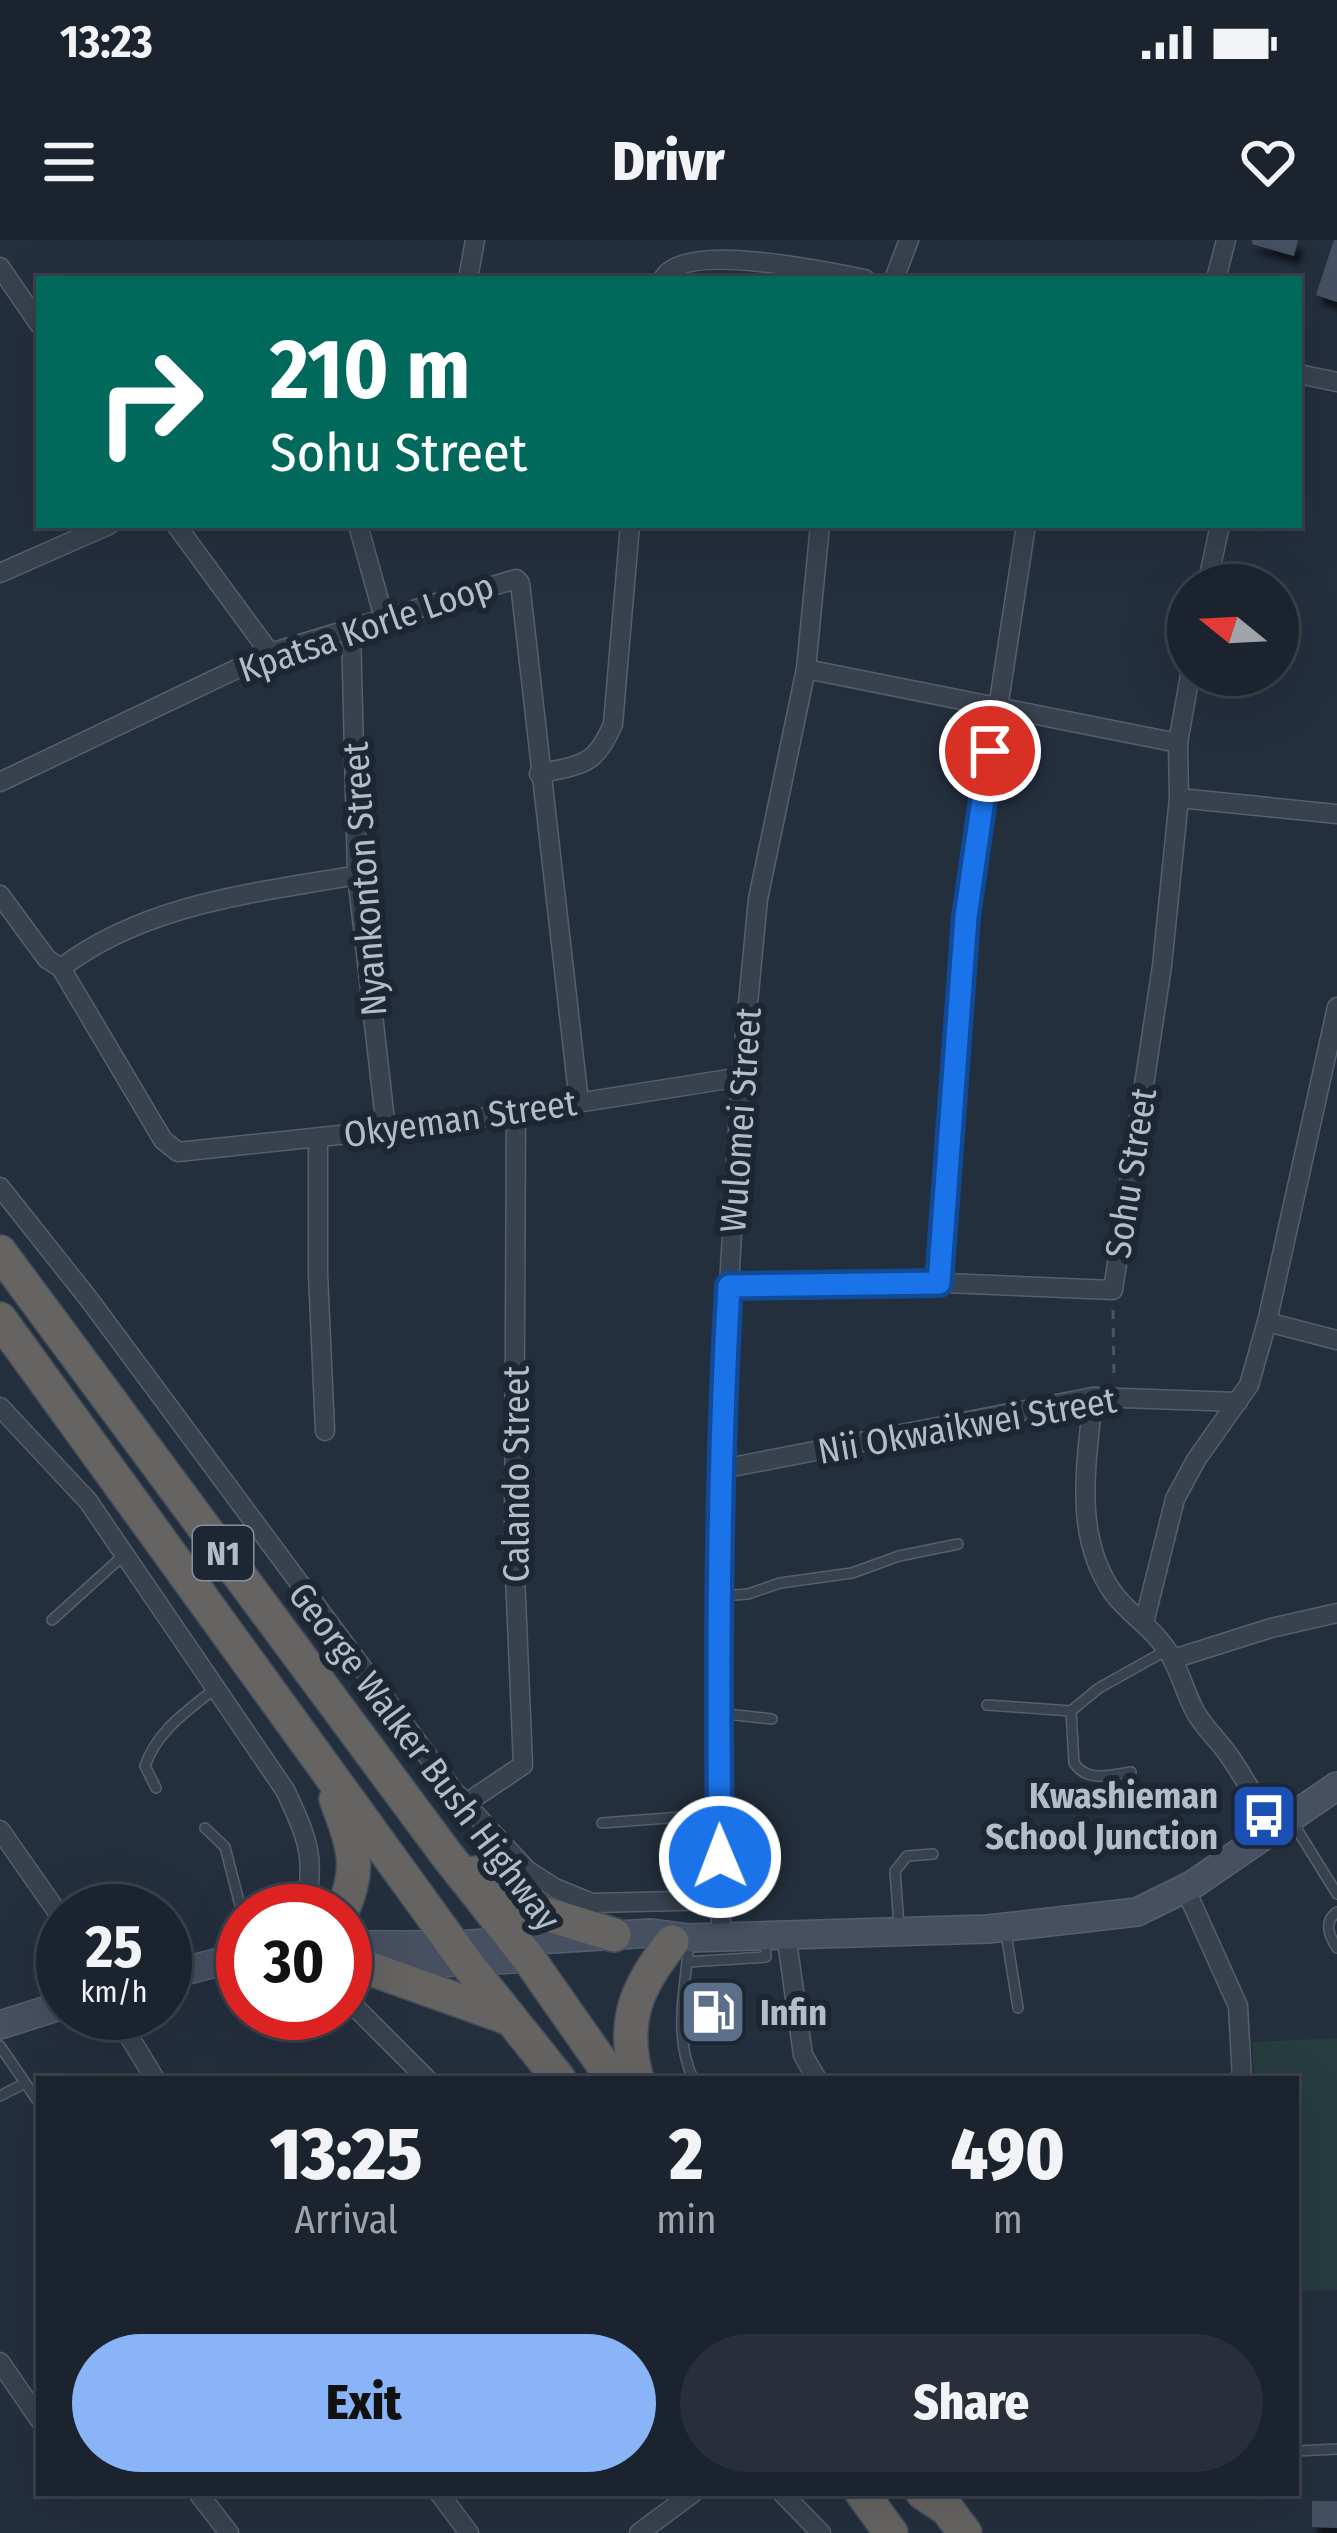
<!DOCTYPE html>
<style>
body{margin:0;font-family:"Fira Sans Condensed",sans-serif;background:#282f3a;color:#f1f3f6;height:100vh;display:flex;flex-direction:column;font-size:45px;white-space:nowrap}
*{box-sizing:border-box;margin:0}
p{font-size:39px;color:#a0a4aa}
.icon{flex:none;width:66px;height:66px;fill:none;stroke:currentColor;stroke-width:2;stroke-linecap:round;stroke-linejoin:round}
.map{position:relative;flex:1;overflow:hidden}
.panel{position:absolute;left:36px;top:1836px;width:1263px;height:420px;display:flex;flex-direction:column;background:#1b232e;border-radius:0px;box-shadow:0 12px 48px #0002,0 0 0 3px #39404a}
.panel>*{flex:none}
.top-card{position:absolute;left:36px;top:36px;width:1266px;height:252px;border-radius:0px;box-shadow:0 12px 48px #0002,0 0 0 3px #39404a;background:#00695c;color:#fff;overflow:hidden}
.needle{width:78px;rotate:288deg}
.tools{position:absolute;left:1167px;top:324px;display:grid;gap:24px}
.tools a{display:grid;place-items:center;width:132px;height:132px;border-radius:50%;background:#1b232e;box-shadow:0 12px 48px #0002,0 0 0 3px #39404a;font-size:60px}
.speed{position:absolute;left:36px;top:1644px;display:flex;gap:24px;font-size:60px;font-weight:700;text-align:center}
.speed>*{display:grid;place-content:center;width:156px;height:156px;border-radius:50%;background:#1b232e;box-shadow:0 12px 48px #0002,0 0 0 3px #39404a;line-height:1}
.speed small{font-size:30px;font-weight:400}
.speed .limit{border:18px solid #d22;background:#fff;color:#111}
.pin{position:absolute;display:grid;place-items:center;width:102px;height:102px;color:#fff;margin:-51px;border:6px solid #fff;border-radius:50%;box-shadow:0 3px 12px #0007}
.me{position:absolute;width:132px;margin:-66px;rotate:359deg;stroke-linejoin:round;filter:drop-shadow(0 0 9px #0008)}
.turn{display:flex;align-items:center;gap:42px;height:252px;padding:0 36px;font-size:54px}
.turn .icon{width:156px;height:156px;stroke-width:2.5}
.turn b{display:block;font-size:84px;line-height:102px}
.eta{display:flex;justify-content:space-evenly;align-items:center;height:204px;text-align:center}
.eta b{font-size:72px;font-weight:800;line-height:84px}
.cta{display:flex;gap:24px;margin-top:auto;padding:24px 36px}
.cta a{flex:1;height:138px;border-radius:72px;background:#8ab4f8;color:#111;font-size:48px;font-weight:800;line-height:138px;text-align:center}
.cta a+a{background:#282f3a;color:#f1f3f6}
.status{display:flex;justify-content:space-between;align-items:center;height:84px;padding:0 60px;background:#1b232e;direction:ltr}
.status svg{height:33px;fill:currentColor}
header{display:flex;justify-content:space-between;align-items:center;height:156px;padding:0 36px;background:#1b232e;font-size:54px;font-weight:800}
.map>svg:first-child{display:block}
.pitch{fill:#263c3f}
.building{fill:#455162;filter:url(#shadow)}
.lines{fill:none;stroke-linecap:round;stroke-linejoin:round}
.service-casing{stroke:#565f6c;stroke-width:12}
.minor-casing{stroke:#565f6c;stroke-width:21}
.secondary-casing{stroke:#565f6c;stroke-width:30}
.trunk-casing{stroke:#434c59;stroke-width:36}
.path{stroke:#44595c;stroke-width:3;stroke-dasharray:9 9;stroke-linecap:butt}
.service{stroke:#38414e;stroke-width:9}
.minor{stroke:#38414e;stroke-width:18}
.secondary{stroke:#465061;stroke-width:27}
.trunk{stroke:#656462;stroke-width:33}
.route-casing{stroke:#114b97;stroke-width:30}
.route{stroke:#1a73e8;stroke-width:21}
.labels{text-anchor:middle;stroke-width:12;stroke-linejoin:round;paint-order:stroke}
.shield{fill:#1d2633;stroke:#878f9c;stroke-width:3}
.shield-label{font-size:33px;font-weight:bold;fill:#b4bcc9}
.street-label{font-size:36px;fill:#b4bcc9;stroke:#1d2633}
.poi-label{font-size:36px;font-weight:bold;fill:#b4bcc9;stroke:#1d2633;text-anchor:end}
</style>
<div class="status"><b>13:23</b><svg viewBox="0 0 49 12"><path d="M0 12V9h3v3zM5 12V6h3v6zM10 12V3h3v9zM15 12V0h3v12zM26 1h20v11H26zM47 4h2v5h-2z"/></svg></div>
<header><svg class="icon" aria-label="menu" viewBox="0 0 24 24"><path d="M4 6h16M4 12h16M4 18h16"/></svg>Drivr<svg class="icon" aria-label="heart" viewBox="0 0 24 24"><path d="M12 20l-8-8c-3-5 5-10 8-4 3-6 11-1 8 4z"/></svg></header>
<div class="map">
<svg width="1337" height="2293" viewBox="0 0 1337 2293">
<defs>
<filter id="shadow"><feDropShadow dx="5.5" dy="9" stdDeviation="3" flood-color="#0009"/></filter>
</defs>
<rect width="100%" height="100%" fill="#242f3e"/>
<polygon class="pitch" points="1337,1798 1337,2050 1296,2052 1296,1839 1254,1839 1252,1802"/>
<g class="building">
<polygon points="1252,0 1298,0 1294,16 1252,4"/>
<polygon points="1334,0 1337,0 1337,62 1316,55"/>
<polygon points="1312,2261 1337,2261 1337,2288 1312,2287"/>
</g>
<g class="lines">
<defs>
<g id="service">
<polyline points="719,1356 748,1354 780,1343 852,1333 899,1316 958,1304"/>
<polyline points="52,1380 125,1314"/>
<polyline points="987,1465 1071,1471 1099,1448 1167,1410"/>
<path d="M1071,1471l3,52c14,20 35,12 57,9"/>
<polyline points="718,1473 772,1479"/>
<path d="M156,1548l-11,-22c12,-36 44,-56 72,-79"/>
<polyline points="1295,1579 1298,1591 1337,1654"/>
<polyline points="602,1583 720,1574"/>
<polyline points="205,1588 225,1607 243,1677"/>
<path d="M1337,1672c-14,10 -8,24 0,36"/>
<polyline points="899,1686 895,1631 907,1616 933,1614"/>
<polyline points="1006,1693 1018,1768"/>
<path d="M689,1703c-4,48 -16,91 4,136"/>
<polyline points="687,1722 766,1717 765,1701"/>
<polyline points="0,1806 39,1863"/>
<polyline points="0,1856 25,1843"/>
<polyline points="1296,2211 1337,2209"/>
</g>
<g id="minor">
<polyline points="0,27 39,84"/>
<polyline points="468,39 475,0"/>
<path d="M663,39c19,-39 160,-8 202,0"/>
<polyline points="894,39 909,0"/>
<polyline points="1216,39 1226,0"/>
<polyline points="1299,134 1337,142"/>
<polyline points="176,285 270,413"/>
<polyline points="358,285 384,378"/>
<polyline points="0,333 109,285"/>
<polyline points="1207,345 1220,285"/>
<polyline points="351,389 357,635 386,889"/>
<polyline points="806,429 1178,503"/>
<path d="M539,534c42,-10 56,-7 74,-50l17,-199"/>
<polyline points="0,542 270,413 516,339 520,343 579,862"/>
<polyline points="1179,558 1337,574"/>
<polyline points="0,655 47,719 61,728 163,900 178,912 444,884 741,837"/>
<path d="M61,728c85,-65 195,-75 296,-93"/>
<polyline points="318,898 318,1034 325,1191"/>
<polyline points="0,947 88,1058 453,1550 527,1630 555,1648 592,1663 721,1660"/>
<polyline points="939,1043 966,677 1026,285"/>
<polyline points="729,1046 922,1042 1113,1050 1162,726 1179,558 1178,503 1190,435"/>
<polyline points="1267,1082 1337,1100"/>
<path d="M1093,1157c-6,66 -21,139 21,197 17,22 42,36 56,61 11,18 15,39 26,58 8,14 19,24 29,37 18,24 32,52 48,78"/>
<path d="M0,1167l88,94 197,289c23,49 31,67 20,121"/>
<polyline points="722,1229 1093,1157 1238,1162"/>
<polyline points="1144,1383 1175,1259 1196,1220 1249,1145 1267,1082 1337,767"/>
<polyline points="1173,1419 1271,1388 1337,1373"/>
<polyline points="465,1564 523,1525 514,1311 516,873"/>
<polyline points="0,1590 63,1680"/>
<polyline points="1185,1648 1238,1766 1242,1839"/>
<polyline points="786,1694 803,1815 817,1839"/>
<polyline points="721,1697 718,1445 723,1150 741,837 758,659 806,429 820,285"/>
<polyline points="345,1757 427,1839"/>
<polyline points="115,1773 155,1839"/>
<polyline points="0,2122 39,2179"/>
<polyline points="198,2253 229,2293"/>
<polyline points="439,2253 469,2293"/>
<polyline points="782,2253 821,2293"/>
<polyline points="639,2293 693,2253"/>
</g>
<g id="secondary">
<polyline points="345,1705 454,1705 651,1693 689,1698 988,1689 1137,1672 1192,1645 1337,1546"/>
<polyline points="379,1726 532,1718"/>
<polyline points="165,1736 243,1716"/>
<polyline points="0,1785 63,1765"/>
</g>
<g id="trunk">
<polyline points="0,1012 446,1614 529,1719 613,1839"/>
<polyline points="0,1079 467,1724 559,1839"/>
<path d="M336,1559c16,44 27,67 6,112"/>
<polyline points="475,1633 533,1670 614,1695"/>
<polyline points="357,1724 508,1778"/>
<path d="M637,1839c-16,-57 -1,-92 35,-137"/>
<polyline points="862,2253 891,2293"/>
<polyline points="923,2253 947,2269 965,2293"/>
</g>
</defs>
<use href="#service" class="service-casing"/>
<use href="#minor" class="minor-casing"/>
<use href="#secondary" class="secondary-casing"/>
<use href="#trunk" class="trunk-casing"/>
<polyline class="path" points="1113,1070 1114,1138"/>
<use href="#service" class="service"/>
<use href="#minor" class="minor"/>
<use href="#secondary" class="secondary"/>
<use href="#trunk" class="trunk"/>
</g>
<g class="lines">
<defs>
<path id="route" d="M720,1617c-2,-190 -2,-381 9,-571l210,-3 27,-366 24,-166"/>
</defs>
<use href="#route" class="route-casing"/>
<use href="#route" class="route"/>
</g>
<defs>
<symbol id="bus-square" viewBox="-11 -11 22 22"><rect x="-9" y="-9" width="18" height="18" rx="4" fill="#1a4fb4" stroke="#1d2633"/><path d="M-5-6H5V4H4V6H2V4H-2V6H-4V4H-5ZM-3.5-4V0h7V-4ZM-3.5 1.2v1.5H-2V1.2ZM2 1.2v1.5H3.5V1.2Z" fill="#fff"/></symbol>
<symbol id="fuel-square" viewBox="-11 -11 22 22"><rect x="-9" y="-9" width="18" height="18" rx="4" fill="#5c6f8a" stroke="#1d2633"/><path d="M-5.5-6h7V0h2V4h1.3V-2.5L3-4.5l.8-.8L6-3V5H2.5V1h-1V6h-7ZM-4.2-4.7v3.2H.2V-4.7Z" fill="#fff"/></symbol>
</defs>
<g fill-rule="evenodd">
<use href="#bus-square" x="1226" y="1538" width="76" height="76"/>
<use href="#fuel-square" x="675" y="1734" width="76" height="76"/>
</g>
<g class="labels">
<rect class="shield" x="193" y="1286" width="60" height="54" rx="9"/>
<g class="shield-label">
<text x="223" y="1325">N1</text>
</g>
<g class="street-label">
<text transform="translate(366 387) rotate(-19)" y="13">Kpatsa Korle Loop</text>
<text transform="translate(364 639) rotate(-94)" y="13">Nyankonton Street</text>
<text transform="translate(460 878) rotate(-8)" y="13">Okyeman Street</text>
<text transform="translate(740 880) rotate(-86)" y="13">Wulomei Street</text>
<text transform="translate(1130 933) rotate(-81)" y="13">Sohu Street</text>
<text transform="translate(967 1185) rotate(-10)" y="13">Nii Okwaikwei Street</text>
<text transform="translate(516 1234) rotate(-90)" y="13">Calando Street</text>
<text transform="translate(425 1516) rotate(53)" y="13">George Walker Bush Highway</text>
</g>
<g class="poi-label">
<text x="1218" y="1568">Kwashieman<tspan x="1218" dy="41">School Junction</tspan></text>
<text x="760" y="1785" text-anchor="start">Infin</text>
</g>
</g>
</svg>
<div class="tools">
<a><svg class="needle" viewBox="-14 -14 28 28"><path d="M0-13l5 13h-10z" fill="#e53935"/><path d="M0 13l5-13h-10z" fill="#a0a4aa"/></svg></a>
</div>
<div class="speed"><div>25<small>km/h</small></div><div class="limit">30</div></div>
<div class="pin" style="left:990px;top:511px;background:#d93025"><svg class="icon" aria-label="arrive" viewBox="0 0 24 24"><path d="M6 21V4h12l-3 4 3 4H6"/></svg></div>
<svg class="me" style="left:720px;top:1617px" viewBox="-20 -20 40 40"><circle r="17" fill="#1a73e8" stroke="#fff" stroke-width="3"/><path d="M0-11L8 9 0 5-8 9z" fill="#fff"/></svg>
<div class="top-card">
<div class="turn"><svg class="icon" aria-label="right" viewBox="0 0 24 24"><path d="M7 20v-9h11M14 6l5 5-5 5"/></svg><div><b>210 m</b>Sohu Street</div></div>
</div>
<section class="panel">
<div class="eta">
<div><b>13:25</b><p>Arrival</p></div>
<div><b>2</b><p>min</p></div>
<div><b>490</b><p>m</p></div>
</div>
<div class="cta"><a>Exit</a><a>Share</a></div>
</section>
</div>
